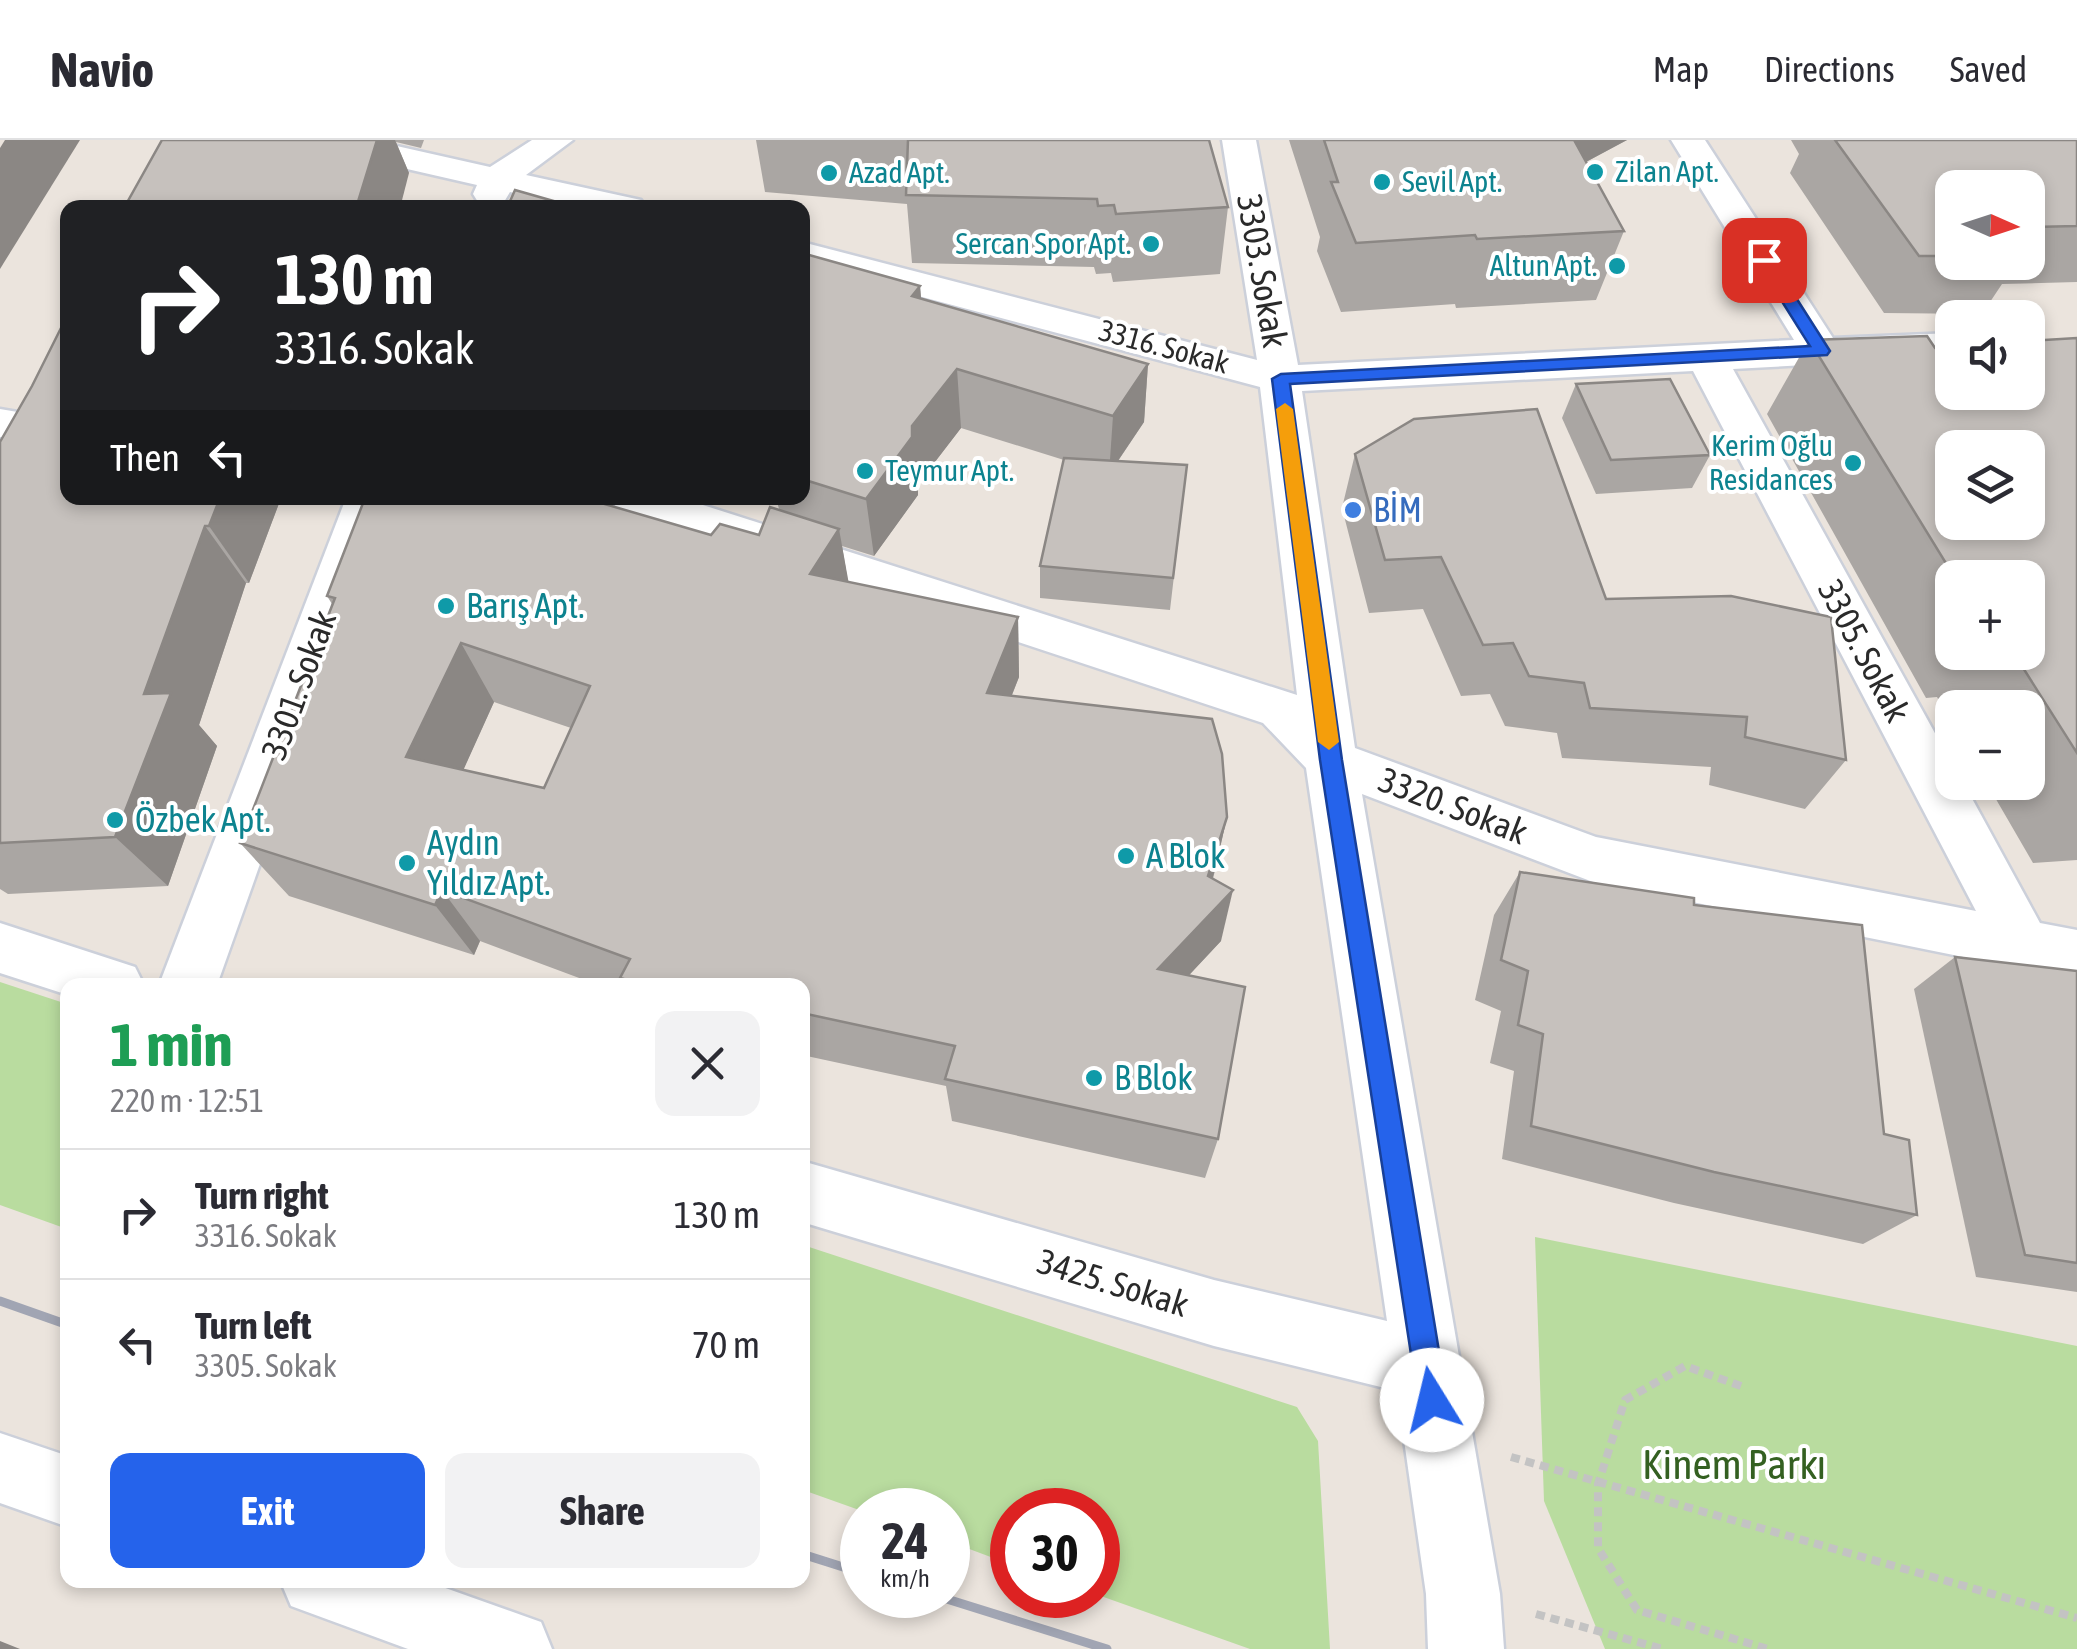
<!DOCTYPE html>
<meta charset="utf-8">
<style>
body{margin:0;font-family:"Asap Condensed",sans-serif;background:#f2f2f3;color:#2b2b33;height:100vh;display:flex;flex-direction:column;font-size:38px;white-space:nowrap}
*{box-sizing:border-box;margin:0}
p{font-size:32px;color:#7c7c81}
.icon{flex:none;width:55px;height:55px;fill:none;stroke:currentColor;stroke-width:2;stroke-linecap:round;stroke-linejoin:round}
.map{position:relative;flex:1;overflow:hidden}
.drawer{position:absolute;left:60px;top:838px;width:750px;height:610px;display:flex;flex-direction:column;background:#fff;border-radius:20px;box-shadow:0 5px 15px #0003}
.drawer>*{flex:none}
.hud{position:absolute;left:60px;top:60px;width:750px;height:305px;border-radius:20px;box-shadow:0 5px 15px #0003;background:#202124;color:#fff;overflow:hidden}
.needle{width:65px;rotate:93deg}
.tools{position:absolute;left:1935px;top:30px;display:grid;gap:20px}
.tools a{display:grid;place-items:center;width:110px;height:110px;border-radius:20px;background:#fff;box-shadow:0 5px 15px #0003;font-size:50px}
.speed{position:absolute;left:840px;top:1348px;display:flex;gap:20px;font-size:50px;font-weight:700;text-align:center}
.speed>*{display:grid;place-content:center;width:130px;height:130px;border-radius:50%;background:#fff;box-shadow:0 5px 15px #0003;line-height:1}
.speed small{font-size:25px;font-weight:400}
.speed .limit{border:15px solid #d22;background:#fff;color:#111}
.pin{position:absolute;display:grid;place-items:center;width:85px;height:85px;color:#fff;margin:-42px;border-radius:20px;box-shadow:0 5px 15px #0006}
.me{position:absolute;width:110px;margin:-55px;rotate:351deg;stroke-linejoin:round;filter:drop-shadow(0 0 8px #0008)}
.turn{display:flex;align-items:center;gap:35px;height:210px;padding:0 50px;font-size:45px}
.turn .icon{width:130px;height:130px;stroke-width:2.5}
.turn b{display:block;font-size:70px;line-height:85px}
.then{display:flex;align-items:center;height:95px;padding:0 50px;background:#0003;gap:20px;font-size:38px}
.round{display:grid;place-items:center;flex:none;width:105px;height:105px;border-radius:20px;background:#f2f2f3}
.head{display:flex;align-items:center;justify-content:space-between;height:170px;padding:0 50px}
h1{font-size:60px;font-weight:700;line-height:75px;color:#1e9e55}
.cta{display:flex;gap:20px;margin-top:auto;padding:20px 50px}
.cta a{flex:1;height:115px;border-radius:20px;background:#2563eb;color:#fff;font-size:40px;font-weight:700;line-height:115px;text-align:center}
.cta a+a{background:#f2f2f3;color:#2b2b33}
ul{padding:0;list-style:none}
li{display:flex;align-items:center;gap:30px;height:130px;padding:0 50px;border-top:2px solid #e1e1e2}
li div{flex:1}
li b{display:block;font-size:38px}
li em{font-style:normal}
header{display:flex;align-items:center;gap:60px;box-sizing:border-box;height:140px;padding:0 50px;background:#fff;border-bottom:2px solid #e1e1e2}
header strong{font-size:48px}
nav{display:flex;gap:55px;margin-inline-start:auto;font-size:35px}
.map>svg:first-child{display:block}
.green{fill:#b9dc9f}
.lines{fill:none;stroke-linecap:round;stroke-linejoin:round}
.minor-casing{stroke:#ccd0da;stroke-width:5}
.path{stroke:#c3c3c3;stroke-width:8;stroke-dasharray:9 6;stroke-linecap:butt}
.minor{fill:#fff;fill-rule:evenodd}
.rail{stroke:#a1a5b3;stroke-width:9}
.wall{fill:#aaa6a3;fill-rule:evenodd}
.shaded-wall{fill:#8b8784}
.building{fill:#c6c1bd;stroke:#8b8784;stroke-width:2.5;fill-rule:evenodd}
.route{fill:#2563eb;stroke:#184099;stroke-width:2.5}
.slow{fill:#f59e0b}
.culture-dot{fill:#0f9aa8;stroke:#fff;stroke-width:4}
.shop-dot{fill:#3f7fe0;stroke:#fff;stroke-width:4}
.labels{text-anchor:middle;stroke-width:8;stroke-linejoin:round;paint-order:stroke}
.far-culture-label{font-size:30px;fill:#0d838f;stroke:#fff;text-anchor:start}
.far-street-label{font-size:30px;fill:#2a2a2a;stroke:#fff}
.street-label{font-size:35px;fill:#2a2a2a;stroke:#fff}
.shop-label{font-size:35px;fill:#366cbe;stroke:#fff;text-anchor:start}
.culture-label{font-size:35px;fill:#0d838f;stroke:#fff;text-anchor:start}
.near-park-label{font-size:42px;fill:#346021;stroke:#fff}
</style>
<header>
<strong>Navio</strong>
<nav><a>Map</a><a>Directions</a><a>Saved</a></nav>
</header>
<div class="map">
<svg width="2077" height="1509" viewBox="0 0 2077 1509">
<rect width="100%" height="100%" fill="#ebe4dd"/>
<g class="green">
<polygon points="0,842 67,864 67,1089 0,1065"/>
<polygon points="1535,1097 2077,1206 2077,1509 1605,1509 1544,1361"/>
<polygon points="803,1105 1297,1267 1318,1301 1330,1509 1250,1509 1098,1455 1098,1370 1012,1370 1012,1425 948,1401 948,1370 862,1371 803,1350"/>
</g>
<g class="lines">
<defs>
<g id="minor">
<polygon points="306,0 370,0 490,27 532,0 573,0 526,35 641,60 646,68 577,68 510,52 504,62 491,65 478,62 473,54 477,45 311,7"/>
<path d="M1222,0h34l42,225 496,-25 -123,-200h34l128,198 119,-5v24l-219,12 219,395v18h11l77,141 37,7v50l-484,-98 -231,-88 138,800 4,55h-76l-2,-55 -29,-203 -183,-45 -412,-124v-61l412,119 173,41 -81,-553 -43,-45 -646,-214 -6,-11h70l616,197 -37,-308 -458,-122v-23l455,118zM1693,231l283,540 -380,-74 -241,-89 -53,-357z"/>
<polygon points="0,269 41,276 47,286 41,296 26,300 0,297"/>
<polygon points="346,358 390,358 217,845 159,845"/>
<polygon points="0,783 135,827 144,845 68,845 68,855 0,833"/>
<polygon points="0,1293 68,1316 68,1387 0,1363"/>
<polygon points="280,1440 423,1440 541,1482 552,1509 408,1509 291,1466"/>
</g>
</defs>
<use href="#minor" class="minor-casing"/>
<g class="path">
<polyline points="1741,1246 1685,1226 1625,1260 1598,1344 1598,1408 1637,1470 1768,1509"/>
<polyline points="1511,1317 2077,1478"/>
<polyline points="1536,1474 1663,1509"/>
</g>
<use href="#minor" class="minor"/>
<g class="rail">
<polyline points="0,1161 68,1185"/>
<polyline points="802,1414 862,1433"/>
<polyline points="934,1455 1107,1509"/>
</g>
</g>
<g class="wall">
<polygon points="162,0 424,0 421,8 396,2 409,33"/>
<polygon points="756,0 1209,0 1228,67 1220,134 1113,142 1111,133 1096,134 1094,127 912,123 907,64 765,52"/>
<polygon points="1289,0 1627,0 1586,22 1624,91 1596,160 1456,168 1455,164 1341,172 1317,111 1320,97"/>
<path d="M1791,0h286v142l-75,2 -20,30 -98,-1 -94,-140 9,-19zM1952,48h76v74h-76z"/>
<path d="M802,113l118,33 1,12 227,66 -4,58 -26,39 69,4 -17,145 -130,-12v-32l24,-106 -103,-32 -43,56v11l-44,61 -32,-10 6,36 170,35 1,60 -7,18 215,122 -14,62 8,62 -33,35 30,163 -13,39 -253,-57 -6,-35 -144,-31v-70h-204l-118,-44 -6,14 -185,-59 -49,-53 92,-239 -5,-8 384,-61h48l20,-26 -3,-11h26zM494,562l77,26 -27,60 -81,-18z"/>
<path d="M2077,198v522l-44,3 -47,-81h42v-74h-76v16l-15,-27 -11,1 -159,-284 42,-74 126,8zM1952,438h76v74h-76z"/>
<polygon points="1576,244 1710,315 1692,348 1596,354 1562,278"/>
<polygon points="32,246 68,358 281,358 249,443 246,443 199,585 217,606 168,746 8,754 0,749 0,302"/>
<polygon points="1355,314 1606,459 1846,620 1805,669 1709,645 1711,627 1562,618 1557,593 1505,586 1490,554 1461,556 1423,469 1369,473 1342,368"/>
<polygon points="1520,732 1694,765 1884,994 1917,1075 1863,1104 1674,1063 1502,1019 1514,931 1490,923 1501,871 1475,860 1494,775"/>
<polygon points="1955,817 2077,831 2077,1152 1976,1137 1914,849"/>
</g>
<g class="shaded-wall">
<polygon points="5,0 80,0 0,129 0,8"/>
<polygon points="377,0 395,0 409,33 400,68 356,68"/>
<polygon points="1555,0 1627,0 1539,47"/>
<polygon points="920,146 925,205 912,156"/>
<polygon points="1148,224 1144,282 1109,334 1113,276"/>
<polygon points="957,229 961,288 918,344 918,355 874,416 866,359 912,286"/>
<polygon points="220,358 281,358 249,443 209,386"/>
<polygon points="205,386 246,443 199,585 217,606 168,746 115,697 144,554"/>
<polygon points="839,389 850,450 810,434"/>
<polygon points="1018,477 1019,537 990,610 987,553"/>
<polygon points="461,503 494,562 444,673 406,617"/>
<polygon points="1227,677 1215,730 1197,787 1208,736"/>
<polygon points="442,750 480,801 474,815 435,765"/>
<polygon points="1233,750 1221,801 1150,877 1158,829"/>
<polygon points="0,1501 20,1509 0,1509"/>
</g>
<g class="building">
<polygon points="162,0 377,0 356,68 124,68"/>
<polygon points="908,0 1209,0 1228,67 1116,74 1114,65 1098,66 1097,59 906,55"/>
<polygon points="1324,0 1574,0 1624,91 1477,99 1475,95 1356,103 1331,42 1338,42"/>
<polygon points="1835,0 2077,0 2077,86 2028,87 2028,48 1952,48 1952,116 1919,116"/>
<polygon points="515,50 578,68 507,68"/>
<polygon points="802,113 920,146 912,156 1148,224 1113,276 957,229 912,286 912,297 866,359 802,339"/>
<polygon points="68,174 68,358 220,358 209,386 205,386 144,554 171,553 115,697 0,703 0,302 32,246"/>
<path d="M1927,196l8,12 17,-2v46h76v-51l49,-3v415l-64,-101h15v-74h-73l-146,-238zM1952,308h76v74h-76z"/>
<polygon points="1670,239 1710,315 1611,320 1576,244"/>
<polygon points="1537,269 1606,459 1731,456 1831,477 1846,620 1745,597 1747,577 1590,568 1584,543 1529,536 1513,503 1483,505 1441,417 1385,420 1355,314 1414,279"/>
<polygon points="1064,318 1187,325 1173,438 1040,426"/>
<path d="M365,358h219l127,37 9,-11 39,11 11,-28 69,22 -29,45 208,43 -31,76 225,26 10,35 5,63 -19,59 25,14 -75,79 87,18 -27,152 -273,-60 10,-33 -153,-33v-28h-156l-26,-7 10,-19 -188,-69 -7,15 -195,-62 95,-245 -8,-2zM461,503l129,43 -46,102 -138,-31z"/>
<polygon points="1520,732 1694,758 1694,765 1862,785 1884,994 1909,1000 1917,1075 1714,1032 1531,986 1543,894 1518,885 1528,831 1501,820"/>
<polygon points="1955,817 2077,831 2077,1123 2025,1115"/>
</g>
<polygon class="route" points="1764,116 1772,120 1830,211 1827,215 1290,244 1342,620 1447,1260 1443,1270 1432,1274 1422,1270 1418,1260 1320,620 1272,239 1281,234 1810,206 1756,120"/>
<polygon class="slow" points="1285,263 1293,269 1339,602 1329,610 1318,602 1276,269"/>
<g class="culture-dot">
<circle cx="1595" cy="32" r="10"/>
<circle cx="829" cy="33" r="10"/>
<circle cx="1382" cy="42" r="10"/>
<circle cx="1151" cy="104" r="10"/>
<circle cx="1617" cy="126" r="10"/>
<circle cx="1853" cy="323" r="10"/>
<circle cx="865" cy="331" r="10"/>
<circle cx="446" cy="466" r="10"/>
<circle cx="115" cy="680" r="10"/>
<circle cx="1126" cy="716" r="10"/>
<circle cx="407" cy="723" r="10"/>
<circle cx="1094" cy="938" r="10"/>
</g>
<circle class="shop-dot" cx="1353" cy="370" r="10"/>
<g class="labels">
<g class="far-culture-label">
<text x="1615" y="42">Zilan Apt.</text>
<text x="849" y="43">Azad Apt.</text>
<text x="1402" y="52">Sevil Apt.</text>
<text x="1131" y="114" text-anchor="end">Sercan Spor Apt.</text>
<text x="1597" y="136" text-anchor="end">Altun Apt.</text>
<text x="1833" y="316" text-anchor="end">Kerim Oğlu<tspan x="1833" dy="34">Residances</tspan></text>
<text x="885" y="341">Teymur Apt.</text>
</g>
<g class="far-street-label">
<text transform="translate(1164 207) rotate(15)" y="10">3316. Sokak</text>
</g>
<g class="street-label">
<text transform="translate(1262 131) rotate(80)" y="12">3303. Sokak</text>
<text transform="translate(1864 511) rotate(62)" y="12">3305. Sokak</text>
<text transform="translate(299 545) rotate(-70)" y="12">3301. Sokak</text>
<text transform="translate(1453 666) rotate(21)" y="12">3320. Sokak</text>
<text transform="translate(1113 1143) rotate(17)" y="12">3425. Sokak</text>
</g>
<g class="shop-label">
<text x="1373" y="382">BİM</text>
</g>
<g class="culture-label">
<text x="466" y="478">Barış Apt.</text>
<text x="135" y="692">Özbek Apt.</text>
<text x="427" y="715">Aydın<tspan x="427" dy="40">Yıldız Apt.</tspan></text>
<text x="1146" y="728">A Blok</text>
<text x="1114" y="950">B Blok</text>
</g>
<g class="near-park-label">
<text x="1734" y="1339">Kinem Parkı</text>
</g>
</g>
</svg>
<div class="tools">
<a><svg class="needle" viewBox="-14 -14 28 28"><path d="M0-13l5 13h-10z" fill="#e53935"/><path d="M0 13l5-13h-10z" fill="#7c7c81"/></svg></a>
<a><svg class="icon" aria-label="sound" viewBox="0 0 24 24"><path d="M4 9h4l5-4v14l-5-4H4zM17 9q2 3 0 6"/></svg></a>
<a><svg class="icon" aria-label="layers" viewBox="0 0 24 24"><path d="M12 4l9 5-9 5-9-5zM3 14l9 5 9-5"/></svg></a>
<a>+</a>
<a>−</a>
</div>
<div class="speed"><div>24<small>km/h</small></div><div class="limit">30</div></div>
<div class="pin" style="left:1764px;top:120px;background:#d93025"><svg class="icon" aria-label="arrive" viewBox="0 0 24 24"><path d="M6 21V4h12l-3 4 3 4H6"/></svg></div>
<svg class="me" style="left:1432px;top:1260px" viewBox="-20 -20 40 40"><circle r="19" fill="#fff"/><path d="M0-13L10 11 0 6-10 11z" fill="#2563eb"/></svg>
<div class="hud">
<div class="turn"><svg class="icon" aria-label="right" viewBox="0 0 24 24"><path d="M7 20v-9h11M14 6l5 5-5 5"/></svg><div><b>130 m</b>3316. Sokak</div></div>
<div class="then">Then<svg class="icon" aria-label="left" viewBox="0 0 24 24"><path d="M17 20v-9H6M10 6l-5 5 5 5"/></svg></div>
</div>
<section class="drawer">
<div class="head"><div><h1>1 min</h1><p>220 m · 12:51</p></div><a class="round"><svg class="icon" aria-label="close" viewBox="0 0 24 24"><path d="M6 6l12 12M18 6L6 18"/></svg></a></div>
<ul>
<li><svg class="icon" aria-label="right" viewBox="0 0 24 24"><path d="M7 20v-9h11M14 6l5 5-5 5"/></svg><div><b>Turn right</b><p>3316. Sokak</p></div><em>130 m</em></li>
<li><svg class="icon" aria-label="left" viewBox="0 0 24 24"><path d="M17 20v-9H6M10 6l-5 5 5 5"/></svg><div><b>Turn left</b><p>3305. Sokak</p></div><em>70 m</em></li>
</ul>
<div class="cta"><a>Exit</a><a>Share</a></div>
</section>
</div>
